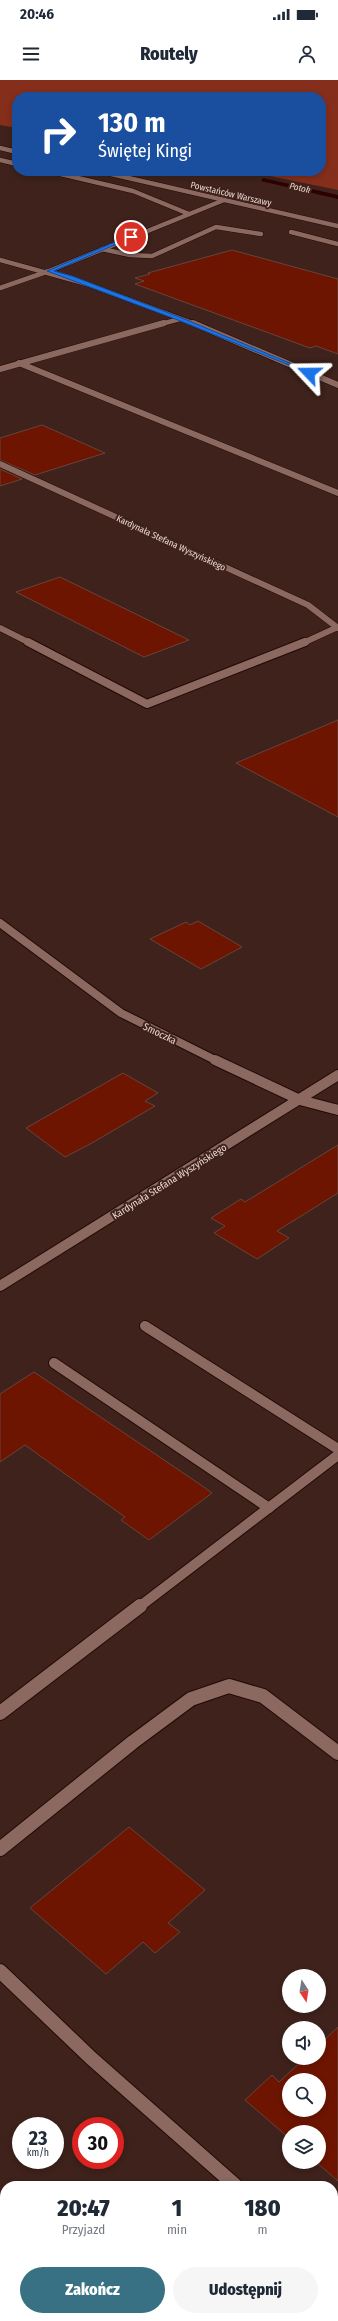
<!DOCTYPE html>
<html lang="pl">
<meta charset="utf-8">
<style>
body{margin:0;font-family:"Fira Sans Condensed",sans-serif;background:#f6f6f7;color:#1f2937;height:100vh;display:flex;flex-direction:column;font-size:15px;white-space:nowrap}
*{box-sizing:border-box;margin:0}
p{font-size:13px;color:#747a83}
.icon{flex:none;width:22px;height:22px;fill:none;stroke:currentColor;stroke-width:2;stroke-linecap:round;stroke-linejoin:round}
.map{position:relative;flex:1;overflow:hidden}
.drawer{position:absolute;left:0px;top:2101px;width:338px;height:140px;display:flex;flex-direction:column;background:#fff;border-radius:16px 16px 0 0;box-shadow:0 2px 6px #0003}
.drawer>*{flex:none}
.guide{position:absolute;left:12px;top:12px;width:314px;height:84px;border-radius:16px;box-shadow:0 2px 6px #0003;background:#1a4fa0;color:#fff;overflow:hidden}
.needle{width:26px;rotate:168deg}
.fabs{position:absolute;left:282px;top:1889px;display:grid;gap:8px}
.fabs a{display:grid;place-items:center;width:44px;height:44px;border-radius:50%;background:#fff;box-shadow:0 2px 6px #0003;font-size:20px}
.speed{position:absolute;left:12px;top:2037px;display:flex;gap:8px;font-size:20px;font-weight:700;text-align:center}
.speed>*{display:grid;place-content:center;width:52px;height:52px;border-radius:50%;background:#fff;box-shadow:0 2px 6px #0003;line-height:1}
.speed small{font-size:10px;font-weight:400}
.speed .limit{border:6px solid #d22;background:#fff;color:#111}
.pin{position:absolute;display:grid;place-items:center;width:34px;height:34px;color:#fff;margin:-17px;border:2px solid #fff;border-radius:50%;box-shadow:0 1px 4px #0007}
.me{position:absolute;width:44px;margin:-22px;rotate:293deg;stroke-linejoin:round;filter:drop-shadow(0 0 3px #0008)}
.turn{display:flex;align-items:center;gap:14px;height:84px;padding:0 20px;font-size:18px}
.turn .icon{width:52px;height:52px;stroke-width:2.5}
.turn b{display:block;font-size:28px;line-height:34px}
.eta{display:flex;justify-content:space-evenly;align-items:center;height:68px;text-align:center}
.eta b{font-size:24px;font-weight:800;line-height:28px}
.cta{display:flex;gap:8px;margin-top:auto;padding:8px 20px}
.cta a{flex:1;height:46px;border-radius:24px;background:#387184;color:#fff;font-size:16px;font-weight:800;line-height:46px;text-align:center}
.cta a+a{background:#f6f6f7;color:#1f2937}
.status{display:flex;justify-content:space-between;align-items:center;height:28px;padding:0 20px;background:#fff;direction:ltr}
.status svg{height:11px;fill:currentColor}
header{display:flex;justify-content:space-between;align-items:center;height:52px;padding:0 20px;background:#fff;font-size:18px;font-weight:800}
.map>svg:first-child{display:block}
.green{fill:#852e1b}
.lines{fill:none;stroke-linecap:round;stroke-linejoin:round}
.stream{fill:#2d0100;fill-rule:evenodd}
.building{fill:#6d1501;stroke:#65453d;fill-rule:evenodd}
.service-far1-casing{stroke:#240a05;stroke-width:5.5}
.service-casing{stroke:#240a05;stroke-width:12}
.minor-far4-casing{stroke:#240a05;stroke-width:5.5}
.minor-far3-casing{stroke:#240a05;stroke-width:7}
.minor-far2-casing{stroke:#240a05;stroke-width:10}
.minor-far1-casing{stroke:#240a05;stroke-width:12}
.minor-casing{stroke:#240a05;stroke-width:16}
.tertiary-casing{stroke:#240a05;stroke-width:5.5}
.service-far1{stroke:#8b6961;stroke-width:4.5}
.service{stroke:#8b6961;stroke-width:10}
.minor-far4{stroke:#8b6961;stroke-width:4.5}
.minor-far3{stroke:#8b6961;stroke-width:6}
.minor-far2{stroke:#8b6961;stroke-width:8}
.minor-far1{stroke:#8b6961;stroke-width:10}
.minor{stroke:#8b6961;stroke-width:14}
.tertiary{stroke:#8b6961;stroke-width:4.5}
.route{fill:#1a73e8;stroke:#114b97}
.labels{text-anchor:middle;stroke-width:4;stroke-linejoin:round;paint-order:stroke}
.far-water-label{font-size:9px;font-style:italic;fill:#efd5ce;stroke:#3e221b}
.far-street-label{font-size:9px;fill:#ebd7d2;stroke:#3e221b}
.street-label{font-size:10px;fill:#ebd7d2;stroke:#3e221b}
</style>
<div class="status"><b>20:46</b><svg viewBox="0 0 49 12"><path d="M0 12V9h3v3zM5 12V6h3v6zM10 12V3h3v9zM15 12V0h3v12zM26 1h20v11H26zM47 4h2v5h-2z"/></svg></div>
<header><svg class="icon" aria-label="menu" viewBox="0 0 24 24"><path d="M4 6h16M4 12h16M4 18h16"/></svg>Routely<svg class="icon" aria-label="person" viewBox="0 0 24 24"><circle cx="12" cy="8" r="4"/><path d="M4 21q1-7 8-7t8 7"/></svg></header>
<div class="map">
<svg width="338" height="2241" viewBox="0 0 338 2241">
<rect width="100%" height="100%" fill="#3e221b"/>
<polygon class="green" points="0,0 338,0 338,110 246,91 321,91 321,17 17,17 17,48 0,45"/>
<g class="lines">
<polygon class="stream" points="263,98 338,115 338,119 261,101"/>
</g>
<g class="building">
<polygon points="232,170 338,199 338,274 316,266 310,268 135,204 144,201 135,198 150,194 148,193"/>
<polygon points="42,345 105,373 35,395 0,380 0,358"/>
<polygon points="0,389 22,399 0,406"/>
<polygon points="60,497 189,560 144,577 16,512"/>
<polygon points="338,640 338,737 236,683"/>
<polygon points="198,841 242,867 201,889 150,859 186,842 190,845"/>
<polygon points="123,993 158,1013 145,1021 155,1026 92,1063 65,1077 26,1048"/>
<polygon points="338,1065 338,1113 277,1151 289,1158 257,1179 214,1153 225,1146 211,1138 241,1119 245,1122"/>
<polygon points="34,1292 201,1405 212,1413 149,1460 121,1440 125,1437 25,1365 0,1382 0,1314"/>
<polygon points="129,1747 205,1810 168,1843 180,1852 155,1873 143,1862 106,1894 30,1828"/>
<path d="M338,1947v154l-22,-19h3v-30h-30v6l-44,-38 27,-25 7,7 26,-24h14v-13zM289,2000h30v30h-30z"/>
</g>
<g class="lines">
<defs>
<polyline id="service-far1" points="102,169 130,175 152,176 216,147 261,154"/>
<polyline id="service" points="54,1283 269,1428"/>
<g id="minor-far4">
<polyline points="0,80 17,84"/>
<polyline points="48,91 133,111 189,134"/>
<polyline points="291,152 338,164"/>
<polyline points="0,180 87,204 195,244"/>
<polyline points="0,208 49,191 224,120"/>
<polyline points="161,244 180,239"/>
</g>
<g id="minor-far3">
<polyline points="193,243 338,305"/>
<polyline points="19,283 338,413"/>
<polyline points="0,289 164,243"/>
<polyline points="0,384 308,525 338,548"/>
<polyline points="0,548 30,563"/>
<polyline points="303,563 338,547"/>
</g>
<g id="minor-far2">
<polyline points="28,562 147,624 305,562"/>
<polyline points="0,843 121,933 217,981"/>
</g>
<g id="minor-far1">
<polyline points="215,980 300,1020 338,1030"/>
<polyline points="0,1206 338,995"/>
<polyline points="145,1246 338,1369"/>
<polyline points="139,1527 338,1375"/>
</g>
<g id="minor">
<polyline points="0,1633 140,1526"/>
<polyline points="0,1769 133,1662 191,1619 229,1606 263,1616 338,1673"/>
<polyline points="0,1891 91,1978 236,2106"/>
<polyline points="333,2197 338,2202"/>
<polyline points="333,2227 338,2222"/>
<polyline points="320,2241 324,2236"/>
</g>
<g id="tertiary">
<polyline points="0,68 17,72"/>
<polyline points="98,91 338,146"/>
</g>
</defs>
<use href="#service-far1" class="service-far1-casing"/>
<use href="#service" class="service-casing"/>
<use href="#minor-far4" class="minor-far4-casing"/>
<use href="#minor-far3" class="minor-far3-casing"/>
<use href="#minor-far2" class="minor-far2-casing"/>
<use href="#minor-far1" class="minor-far1-casing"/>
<use href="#minor" class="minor-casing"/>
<use href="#tertiary" class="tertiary-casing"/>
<use href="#service-far1" class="service-far1"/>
<use href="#service" class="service"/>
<use href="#minor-far4" class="minor-far4"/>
<use href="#minor-far3" class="minor-far3"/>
<use href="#minor-far2" class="minor-far2"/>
<use href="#minor-far1" class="minor-far1"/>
<use href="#minor" class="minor"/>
<use href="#tertiary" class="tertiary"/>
</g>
<polygon class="route" points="129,156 133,157 54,191 72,196 182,238 311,292 311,294 178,240 47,191"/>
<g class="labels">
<g class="far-water-label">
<text transform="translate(300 108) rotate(13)" y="3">Potok</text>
</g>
<g class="far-street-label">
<text transform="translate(231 114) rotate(13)" y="3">Powstańców Warszawy</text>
<text transform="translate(171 463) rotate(25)" y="3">Kardynała Stefana Wyszyńskiego</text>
</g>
<g class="street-label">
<text transform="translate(160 953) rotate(26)" y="4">Smoczka</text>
<text transform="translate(169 1101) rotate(-32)" y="4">Kardynała Stefana Wyszyńskiego</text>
</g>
</g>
</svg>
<div class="fabs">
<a><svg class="needle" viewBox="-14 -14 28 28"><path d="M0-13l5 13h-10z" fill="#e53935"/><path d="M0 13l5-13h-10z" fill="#747a83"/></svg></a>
<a><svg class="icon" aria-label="sound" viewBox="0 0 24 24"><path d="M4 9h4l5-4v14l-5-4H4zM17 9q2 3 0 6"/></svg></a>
<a><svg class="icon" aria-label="search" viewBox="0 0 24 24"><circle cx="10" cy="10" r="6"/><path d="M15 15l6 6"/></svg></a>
<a><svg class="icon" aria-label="layers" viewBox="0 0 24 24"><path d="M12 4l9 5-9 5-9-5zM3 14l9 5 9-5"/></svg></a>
</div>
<div class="speed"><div>23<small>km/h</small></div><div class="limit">30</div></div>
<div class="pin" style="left:131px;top:157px;background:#d93025"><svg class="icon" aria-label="arrive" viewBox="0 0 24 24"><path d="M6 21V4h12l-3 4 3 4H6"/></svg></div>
<svg class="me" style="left:309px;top:293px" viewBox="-20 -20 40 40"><path d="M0-17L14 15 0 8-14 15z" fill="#1a73e8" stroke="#fff" stroke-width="4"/></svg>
<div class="guide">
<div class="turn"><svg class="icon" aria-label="right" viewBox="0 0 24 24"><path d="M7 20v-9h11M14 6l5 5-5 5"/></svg><div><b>130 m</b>Świętej Kingi</div></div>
</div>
<section class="drawer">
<div class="eta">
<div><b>20:47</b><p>Przyjazd</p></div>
<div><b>1</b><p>min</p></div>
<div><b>180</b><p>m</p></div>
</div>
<div class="cta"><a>Zakończ</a><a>Udostępnij</a></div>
</section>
</div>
